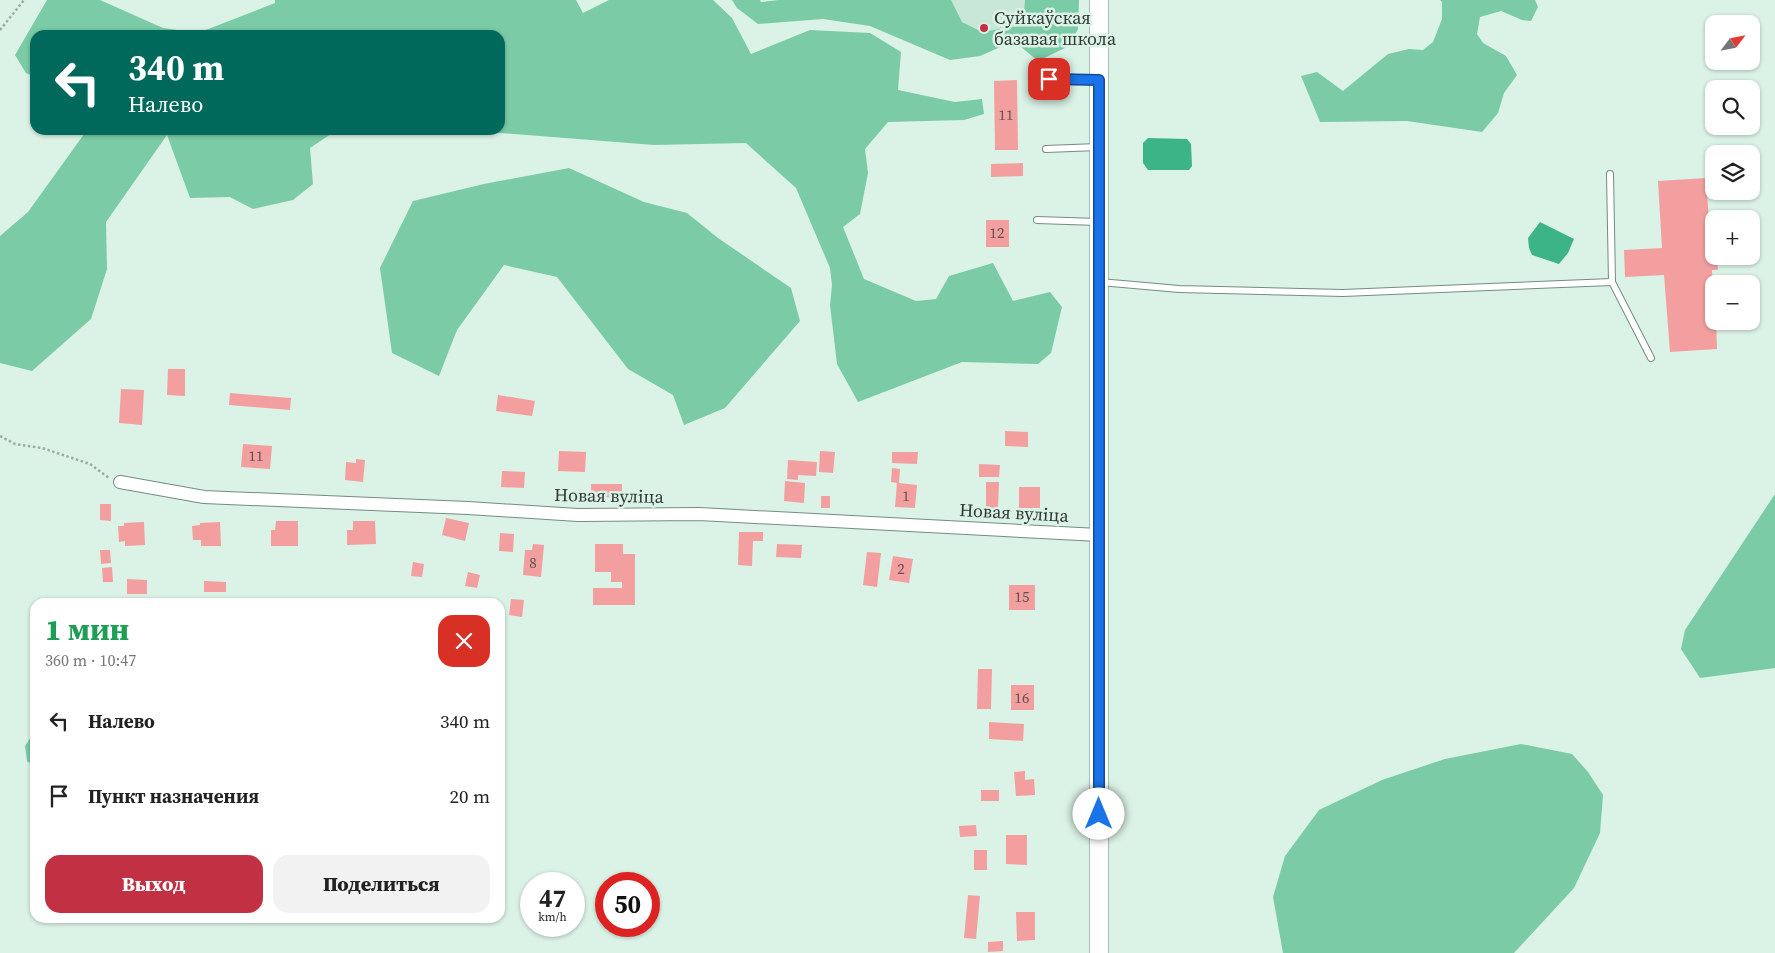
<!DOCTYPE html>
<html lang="ru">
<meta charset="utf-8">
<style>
body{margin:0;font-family:"Source Serif 4",serif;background:#f2f2f2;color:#222;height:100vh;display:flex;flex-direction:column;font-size:19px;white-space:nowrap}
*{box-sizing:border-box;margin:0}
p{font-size:16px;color:#767676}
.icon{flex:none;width:28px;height:28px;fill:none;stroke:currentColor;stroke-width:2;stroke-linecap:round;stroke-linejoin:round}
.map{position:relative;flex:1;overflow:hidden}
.sheet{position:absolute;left:30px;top:598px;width:475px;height:325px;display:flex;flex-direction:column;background:#fff;border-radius:15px;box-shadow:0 1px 4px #0004}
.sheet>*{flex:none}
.top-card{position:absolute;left:30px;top:30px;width:475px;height:105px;border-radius:15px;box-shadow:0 1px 4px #0004;background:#00695c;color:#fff;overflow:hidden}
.needle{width:32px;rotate:58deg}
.controls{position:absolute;left:1705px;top:15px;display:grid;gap:10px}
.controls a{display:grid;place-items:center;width:55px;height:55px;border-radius:10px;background:#fff;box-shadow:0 1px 4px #0004;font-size:25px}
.speed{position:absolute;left:520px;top:872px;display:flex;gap:10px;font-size:25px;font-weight:700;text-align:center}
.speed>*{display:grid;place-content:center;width:65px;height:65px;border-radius:50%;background:#fff;box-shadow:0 1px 4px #0004;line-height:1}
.speed small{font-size:12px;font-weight:400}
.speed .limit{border:8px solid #d22;background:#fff;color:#111}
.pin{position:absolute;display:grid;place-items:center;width:42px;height:42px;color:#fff;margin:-21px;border-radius:10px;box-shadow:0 2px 8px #0006}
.me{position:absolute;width:55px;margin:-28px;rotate:0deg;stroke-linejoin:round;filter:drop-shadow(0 0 4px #0008)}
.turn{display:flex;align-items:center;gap:18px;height:105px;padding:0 15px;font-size:22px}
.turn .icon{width:65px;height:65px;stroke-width:2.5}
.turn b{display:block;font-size:35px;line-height:42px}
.round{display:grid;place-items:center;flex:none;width:52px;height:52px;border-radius:15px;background:#f2f2f2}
.headline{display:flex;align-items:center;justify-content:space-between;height:85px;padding:0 15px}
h1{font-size:30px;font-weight:800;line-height:38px;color:#1e9e55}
.primary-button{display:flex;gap:10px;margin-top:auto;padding:10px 15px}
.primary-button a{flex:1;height:58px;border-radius:15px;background:#c23143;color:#fff;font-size:20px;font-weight:800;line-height:58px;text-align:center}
.primary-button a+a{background:#f2f2f2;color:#222}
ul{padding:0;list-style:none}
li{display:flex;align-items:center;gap:15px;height:75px;padding:0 15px}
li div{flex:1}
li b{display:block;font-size:19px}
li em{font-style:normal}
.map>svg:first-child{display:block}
.built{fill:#c8e7d7}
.green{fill:#7bcba7}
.water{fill:#3db486}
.building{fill:#f39f9f}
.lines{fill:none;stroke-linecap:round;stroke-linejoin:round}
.lane-casing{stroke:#768b81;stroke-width:8}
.street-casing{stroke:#768b81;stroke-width:14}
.secondary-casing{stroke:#768b81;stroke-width:19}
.path{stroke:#9bada3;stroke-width:2.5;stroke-dasharray:2.5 2.5;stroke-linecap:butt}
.lane{stroke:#fff;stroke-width:6}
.street{stroke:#fff;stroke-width:12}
.secondary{stroke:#fff;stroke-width:18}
.route-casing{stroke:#114b97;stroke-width:12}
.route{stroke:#1a73e8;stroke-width:9}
.poi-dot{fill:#c23143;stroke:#dbf2e6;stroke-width:2}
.labels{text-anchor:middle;stroke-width:5;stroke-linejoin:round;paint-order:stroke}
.number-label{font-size:15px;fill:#61524f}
.poi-label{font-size:18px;fill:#303934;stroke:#dbf2e6;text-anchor:start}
.street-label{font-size:18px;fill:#303934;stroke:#dbf2e6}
</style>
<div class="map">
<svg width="1775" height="953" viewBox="0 0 1775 953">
<rect width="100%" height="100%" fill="#dbf2e6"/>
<polygon class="built" points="855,0 1031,0 1029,39 941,43"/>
<g class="green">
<polygon points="47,0 100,0 163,28 198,33 275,3 275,0 576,0 583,13 609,0 713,0 732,18 751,54 810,30 870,33 901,52 898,90 955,102 982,99 984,114 964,120 888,122 865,149 868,173 860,214 843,227 864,279 916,301 936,299 949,276 993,263 1013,301 1050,292 1062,307 1051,353 1038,364 962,362 858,402 837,364 830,305 832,285 830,268 796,188 746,143 654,145 463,130 500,130 500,35 35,35 35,77 26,73 15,55"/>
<polygon points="732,0 760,0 761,2 779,0 951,0 962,22 982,32 1017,26 1023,22 1025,0 1079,0 1078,29 1069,46 1038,61 1014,41 980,56 950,60 870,26 823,19 758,24 737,8"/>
<polygon points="1440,0 1535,0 1538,7 1531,21 1522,20 1501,11 1480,17 1477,34 1483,43 1506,56 1517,75 1504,93 1498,113 1482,132 1407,121 1320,122 1301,76 1317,72 1343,91 1388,54 1409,49 1423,50 1433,42 1442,19 1442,2"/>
<polygon points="87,130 337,130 310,148 313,184 293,200 253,209 230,197 190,198 167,135 106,222 107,269 91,319 32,371 0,363 0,236 28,212"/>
<polygon points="569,168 644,202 687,213 718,238 791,288 800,321 725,408 684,425 673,395 628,369 557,277 504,265 457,330 439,376 392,353 380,268 413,201 484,184"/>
<polygon points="1775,494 1775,668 1700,678 1681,649 1685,630"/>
<polygon points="35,731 35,767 27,761 25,746"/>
<polygon points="1521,744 1572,754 1588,772 1603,795 1600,833 1574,888 1514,953 1283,953 1273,897 1285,856 1319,810 1382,780 1445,759"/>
</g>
<g class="water">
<polygon points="1148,138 1187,139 1191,144 1192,166 1189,170 1148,170 1143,163 1143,143"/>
<polygon points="1540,222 1574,239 1568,253 1559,264 1532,255 1529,248 1528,238"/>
</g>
<g class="building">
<polygon points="1017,80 1018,150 995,150 994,81"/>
<polygon points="1023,163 1023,176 991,177 991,164"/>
<polygon points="1706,178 1712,263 1717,263 1718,270 1712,270 1714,321 1716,321 1717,349 1670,352 1664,275 1625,277 1624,250 1662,248 1658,181"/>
<rect x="986" y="220" width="23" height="27"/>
<polygon points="168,369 185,369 185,396 167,395"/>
<polygon points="121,389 144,390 142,425 119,423"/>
<polygon points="230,393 291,398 290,410 229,405"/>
<polygon points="498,395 535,401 532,416 496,411"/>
<polygon points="1005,431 1028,432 1028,447 1005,446"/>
<polygon points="243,444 272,446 270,469 241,467"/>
<polygon points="559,451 586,452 585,472 558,471"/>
<polygon points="820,451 835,452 833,473 819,472"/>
<polygon points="892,452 918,452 917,464 892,463"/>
<polygon points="356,459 365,460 363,482 345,480 346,462 356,463"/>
<polygon points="788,460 817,462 816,476 798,475 798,480 787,479"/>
<polygon points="979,464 1000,465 999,477 979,477"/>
<polygon points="892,468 900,469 899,483 917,485 915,508 895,507 897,483 891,482"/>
<polygon points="502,471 525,472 524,488 501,487"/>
<polygon points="785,481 805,483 804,503 784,501"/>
<polygon points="986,482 999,482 998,509 986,508"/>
<rect x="591" y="484" width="31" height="13"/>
<rect x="1019" y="487" width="21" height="21"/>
<rect x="821" y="496" width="9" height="12"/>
<polygon points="100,504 111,504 111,521 100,520"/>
<polygon points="446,518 469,523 465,541 442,535"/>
<polygon points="276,521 298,521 298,546 271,546 271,530 275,530"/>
<polygon points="353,521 375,521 376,544 347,545 347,530 353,530"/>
<polygon points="144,522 145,545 125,546 125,541 119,542 118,526 124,526 124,523"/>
<polygon points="220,522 221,546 201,546 201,540 193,540 192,526 200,525 200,523"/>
<polygon points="739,532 763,532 763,541 753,541 752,566 738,565"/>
<polygon points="500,533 514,534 513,552 499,551"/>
<polygon points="533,544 544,545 541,577 523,575 525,550 532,550"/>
<polygon points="595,544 623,544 623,554 635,554 635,605 593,605 593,588 622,588 622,582 611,582 611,572 595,572"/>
<polygon points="777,544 802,545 801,558 776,557"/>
<polygon points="100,550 110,550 111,563 101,564"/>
<polygon points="867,552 881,553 877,587 863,585"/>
<polygon points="893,556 913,559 909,583 889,580"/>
<polygon points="413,562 424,564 422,577 411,576"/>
<polygon points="112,567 113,582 103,582 102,568"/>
<polygon points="468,572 480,575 477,588 465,586"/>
<polygon points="127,579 147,580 147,594 127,594"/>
<polygon points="204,581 226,582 226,592 204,592"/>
<rect x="1009" y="585" width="26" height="25"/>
<polygon points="511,599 524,600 522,617 509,615"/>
<polygon points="978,669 992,669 991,709 977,709"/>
<rect x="1011" y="685" width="23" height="25"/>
<polygon points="989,722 1024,724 1023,741 989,739"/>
<polygon points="1025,771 1025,780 1034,779 1035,795 1016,796 1014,772"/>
<rect x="981" y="790" width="18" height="11"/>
<polygon points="976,825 977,836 960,837 959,826"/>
<polygon points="1006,835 1027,835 1027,865 1006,864"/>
<rect x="974" y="850" width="13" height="20"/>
<polygon points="968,895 980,896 976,939 964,938"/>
<polygon points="1016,912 1035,912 1035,940 1017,941"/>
<polygon points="1003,941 1003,951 988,952 988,942"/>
</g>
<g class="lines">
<defs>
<g id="lane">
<polyline points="1049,79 1098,80"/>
<polyline points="1046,149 1098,147"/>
<polyline points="1610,174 1612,282 1651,358"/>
<polyline points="1037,220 1098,222"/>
<polyline points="1100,282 1179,289 1343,293 1612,282"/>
</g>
<polyline id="street" points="120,482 204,497 468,508 578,515 699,514 1099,535"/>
<polyline id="secondary" points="1099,953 1099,0"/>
</defs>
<use href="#lane" class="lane-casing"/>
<use href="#street" class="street-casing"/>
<use href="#secondary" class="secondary-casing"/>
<g class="path">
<polyline points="0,30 24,0"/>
<polyline points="0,436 15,444 42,448 90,464 109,478"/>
</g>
<use href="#lane" class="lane"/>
<use href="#street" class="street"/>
<use href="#secondary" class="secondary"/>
</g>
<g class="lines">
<defs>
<polyline id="route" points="1049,79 1099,80 1099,814"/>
</defs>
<use href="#route" class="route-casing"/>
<use href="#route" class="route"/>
</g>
<circle class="poi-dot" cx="984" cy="28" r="5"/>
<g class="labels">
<g class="number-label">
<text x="1006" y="120">11</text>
<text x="997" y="238">12</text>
<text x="256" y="461">11</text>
<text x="906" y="501">1</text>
<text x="533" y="568">8</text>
<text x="901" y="574">2</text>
<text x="1022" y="602">15</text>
<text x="1022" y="703">16</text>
</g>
<g class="poi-label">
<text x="994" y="24">Суйкаўская<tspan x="994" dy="21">базавая школа</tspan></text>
</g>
<g class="street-label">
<text transform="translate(609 496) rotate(1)" y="6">Новая вуліца</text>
<text transform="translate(1014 513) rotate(3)" y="6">Новая вуліца</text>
</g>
</g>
</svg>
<div class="controls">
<a><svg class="needle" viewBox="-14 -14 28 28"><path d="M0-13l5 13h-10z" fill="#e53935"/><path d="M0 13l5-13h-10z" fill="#767676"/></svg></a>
<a><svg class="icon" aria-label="search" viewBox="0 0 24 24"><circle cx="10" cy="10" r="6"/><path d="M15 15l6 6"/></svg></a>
<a><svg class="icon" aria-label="layers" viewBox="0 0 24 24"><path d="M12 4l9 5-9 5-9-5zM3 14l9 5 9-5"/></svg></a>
<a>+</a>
<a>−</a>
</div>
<div class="speed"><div>47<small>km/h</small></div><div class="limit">50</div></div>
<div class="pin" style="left:1049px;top:79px;background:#d93025"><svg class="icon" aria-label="arrive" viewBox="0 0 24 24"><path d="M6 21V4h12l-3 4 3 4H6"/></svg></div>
<svg class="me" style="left:1099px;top:814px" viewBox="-20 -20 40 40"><circle r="19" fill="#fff"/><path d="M0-13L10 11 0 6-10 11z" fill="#1a73e8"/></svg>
<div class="top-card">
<div class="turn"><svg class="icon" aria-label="left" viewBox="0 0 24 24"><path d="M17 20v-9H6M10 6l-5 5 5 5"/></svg><div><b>340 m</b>Налево</div></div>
</div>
<section class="sheet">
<div class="headline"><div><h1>1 мин</h1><p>360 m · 10:47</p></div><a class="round" style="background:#d93025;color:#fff"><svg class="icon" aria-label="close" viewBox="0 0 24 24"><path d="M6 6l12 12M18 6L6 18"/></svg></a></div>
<ul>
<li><svg class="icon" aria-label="left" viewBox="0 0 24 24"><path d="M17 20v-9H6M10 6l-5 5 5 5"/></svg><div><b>Налево</b></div><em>340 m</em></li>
<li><svg class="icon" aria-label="arrive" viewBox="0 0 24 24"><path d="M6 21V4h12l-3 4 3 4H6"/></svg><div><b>Пункт назначения</b></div><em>20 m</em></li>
</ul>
<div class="primary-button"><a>Выход</a><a>Поделиться</a></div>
</section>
</div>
